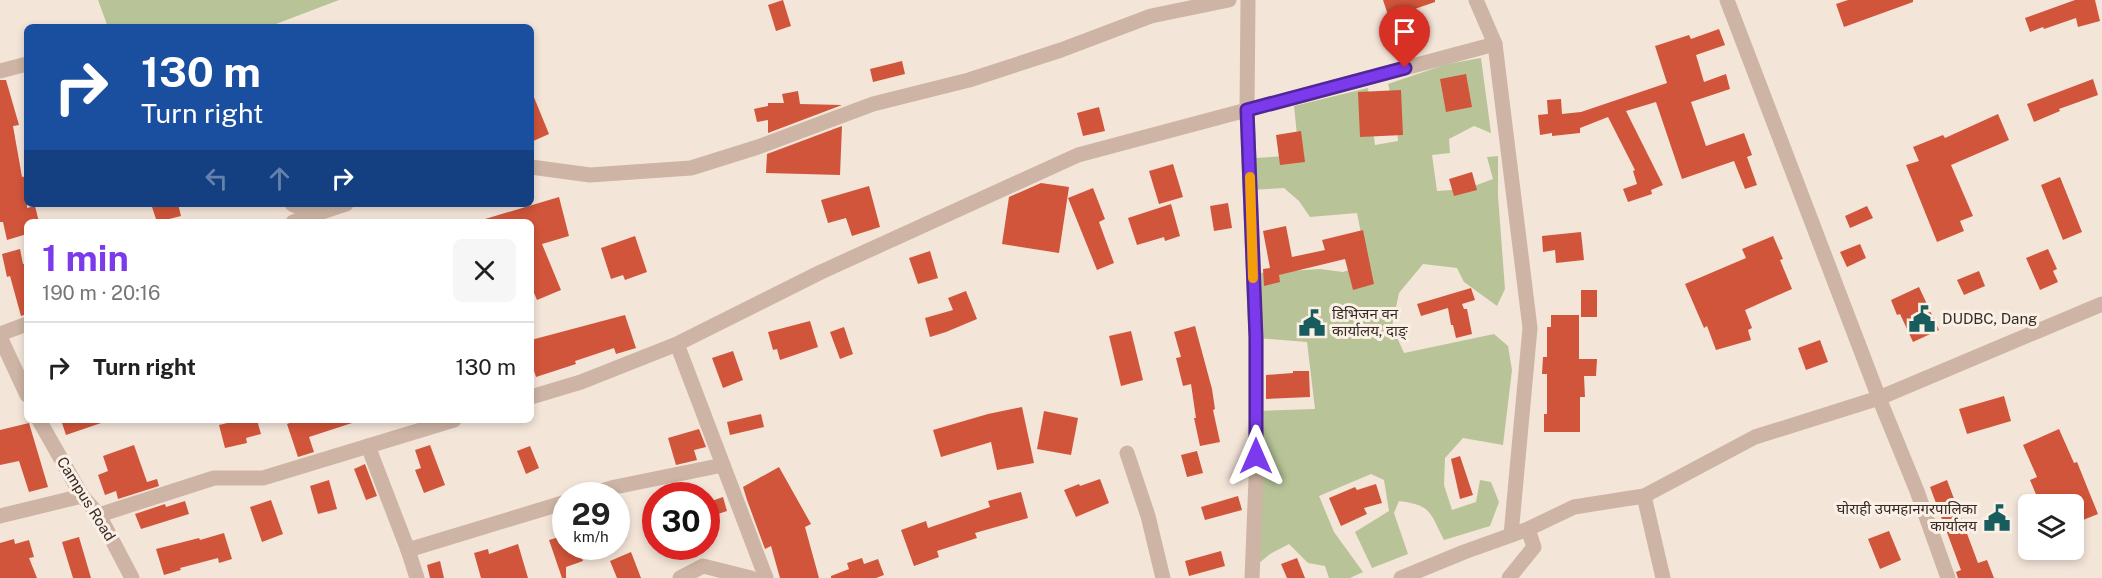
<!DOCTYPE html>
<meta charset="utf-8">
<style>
body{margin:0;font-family:"Public Sans","Noto Sans Devanagari",sans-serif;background:#f6f6f6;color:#222;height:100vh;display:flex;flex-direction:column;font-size:22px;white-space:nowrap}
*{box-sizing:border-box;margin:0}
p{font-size:20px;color:#767676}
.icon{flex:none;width:33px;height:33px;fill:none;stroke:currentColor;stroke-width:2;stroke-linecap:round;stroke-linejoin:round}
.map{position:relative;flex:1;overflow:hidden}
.details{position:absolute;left:24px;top:219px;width:510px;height:204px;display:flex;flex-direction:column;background:#fff;border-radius:9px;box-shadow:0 3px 9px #0003}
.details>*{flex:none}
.guide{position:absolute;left:24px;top:24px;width:510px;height:183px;border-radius:9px;box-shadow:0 3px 9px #0003;background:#1a4fa0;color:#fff;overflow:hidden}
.fabs{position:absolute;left:2018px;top:494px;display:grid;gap:12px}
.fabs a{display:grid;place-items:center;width:66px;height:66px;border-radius:9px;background:#fff;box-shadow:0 3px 9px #0003;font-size:30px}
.speed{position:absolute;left:552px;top:482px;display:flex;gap:12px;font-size:30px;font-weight:700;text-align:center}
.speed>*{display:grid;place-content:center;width:78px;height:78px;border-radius:50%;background:#fff;box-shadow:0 3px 9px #0003;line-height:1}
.speed small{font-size:15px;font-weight:400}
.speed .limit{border:9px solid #d22;background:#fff;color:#111}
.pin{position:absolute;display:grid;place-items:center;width:51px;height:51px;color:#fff;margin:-62px -26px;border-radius:50% 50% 50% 0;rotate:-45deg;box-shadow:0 0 6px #0007}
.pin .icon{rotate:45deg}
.me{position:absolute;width:66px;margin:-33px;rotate:0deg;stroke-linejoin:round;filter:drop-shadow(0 0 4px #0008)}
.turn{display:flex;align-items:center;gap:21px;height:126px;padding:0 18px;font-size:27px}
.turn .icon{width:78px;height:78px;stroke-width:2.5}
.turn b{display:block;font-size:42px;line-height:51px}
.lanes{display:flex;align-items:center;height:57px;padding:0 18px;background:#0003;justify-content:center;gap:30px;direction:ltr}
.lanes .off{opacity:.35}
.round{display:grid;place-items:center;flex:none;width:63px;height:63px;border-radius:9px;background:#f6f6f6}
.overview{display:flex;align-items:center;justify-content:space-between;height:102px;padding:0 18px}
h1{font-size:36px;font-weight:700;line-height:45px;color:#7c3aed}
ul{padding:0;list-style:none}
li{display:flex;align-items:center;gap:18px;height:90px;padding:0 18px;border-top:2px solid #e0e0e0}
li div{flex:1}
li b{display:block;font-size:22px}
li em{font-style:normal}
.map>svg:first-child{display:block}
.green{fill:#b8c498}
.building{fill:#d1553a}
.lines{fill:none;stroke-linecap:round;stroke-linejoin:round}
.minor{stroke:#cdb4a4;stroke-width:15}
.tertiary{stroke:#cdb4a4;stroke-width:15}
.route-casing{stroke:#51269a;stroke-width:15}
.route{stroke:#7c3aed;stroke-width:10}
.slow{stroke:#f59e0b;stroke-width:10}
.labels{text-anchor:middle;stroke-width:6;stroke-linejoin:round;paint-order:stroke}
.poi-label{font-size:15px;fill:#372b26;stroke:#fbf0e6;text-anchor:start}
.street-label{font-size:15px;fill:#372b26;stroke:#fbf0e6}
</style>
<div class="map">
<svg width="2102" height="578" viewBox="0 0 2102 578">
<rect width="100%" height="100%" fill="#f4e5d9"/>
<g class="green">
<polygon points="98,0 339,0 268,27 108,27"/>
<path d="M1481,58l10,75 -17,-7 -25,13 1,14 -18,2 5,36 29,-2 27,-10 -6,-22 11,-1v40l7,93 -8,17 -33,-24 -7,-14 -34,-4 -24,29 -7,33 12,27 90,-19 14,12 4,24 -9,75 -40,-7 -18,20 -1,27 8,25 24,-8 4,-22 11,2 8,20 -9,24 -46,14c-14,-27 -12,-35 -45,-39l-5,12 14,41 -36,14 -17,-36 34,-21 -5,-31 -13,-6 -52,22 15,36 29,40 -13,6h-21l-4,-12 -17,-3 -19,-19 -19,10 -18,15 2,-158 61,-2 -8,-67 -50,-4v-65l63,-4 23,3 24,-8 -10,-51 -47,4 -11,-16 -15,-13 -33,2 5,-32 43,-3 -5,-49 74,-18 7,57 23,-4 -2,-28 -8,-29 59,-20z"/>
</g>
<g class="building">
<polygon points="783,0 791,26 776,31 768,5"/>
<polygon points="1383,0 1435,0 1435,2 1409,11 1411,17 1391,24"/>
<polygon points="1848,0 1913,0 1913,2 1844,27 1836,4"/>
<polygon points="2075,0 2095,0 2100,21 2078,27 2076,18 2044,29 2043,27 2030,32 2025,18"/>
<polygon points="1719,29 1725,45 1696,55 1704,82 1726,74 1730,89 1691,102 1706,146 1744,133 1752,155 1747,157 1757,185 1745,189 1734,161 1682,179 1656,102 1626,111 1663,185 1651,190 1652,194 1628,202 1623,189 1637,184 1633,171 1635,170 1608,117 1580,128 1580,133 1552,136 1552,133 1540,135 1538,115 1548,114 1547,100 1561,99 1562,114 1581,112 1667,83 1655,46 1689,35 1691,39"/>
<polygon points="902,61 905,74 873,82 870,69"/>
<polygon points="1466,74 1472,107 1446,112 1440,79"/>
<polygon points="2093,79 2098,95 2059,109 2060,111 2034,122 2027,104"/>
<polygon points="0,80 6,80 19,125 13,126 22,177 27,176 27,208 35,206 39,222 27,222 27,234 7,240 3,222 0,222"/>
<polygon points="531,90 549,134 531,142"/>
<polygon points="1401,90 1403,135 1360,137 1358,92"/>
<polygon points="798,91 800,104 842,105 768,133 768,120 757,122 754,109 768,106 768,103 784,103 782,94"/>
<polygon points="1099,107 1105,131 1083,136 1077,113"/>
<polygon points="1998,114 2009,140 1951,165 1973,216 1960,221 1964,231 1937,242 1906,165 1919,161 1913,147 1943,135 1945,138"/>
<polygon points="842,126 840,175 766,173 767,154"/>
<polygon points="1301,131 1305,162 1280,165 1276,135"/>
<polygon points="1173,164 1183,197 1159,204 1149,171"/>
<polygon points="1472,172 1477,190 1454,196 1449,179"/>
<polygon points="2060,177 2082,232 2063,240 2041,185"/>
<polygon points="1041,183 1069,187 1059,253 1002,244 1009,197"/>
<polygon points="869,186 880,227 852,236 846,218 828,223 821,200"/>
<polygon points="1093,188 1105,219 1099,222 1114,263 1097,270 1068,198"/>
<polygon points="559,197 569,236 542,244 561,290 537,300 531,286 531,222 486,222 485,219"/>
<polygon points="1228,203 1232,228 1214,231 1210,206"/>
<polygon points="151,204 178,204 181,216 157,222"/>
<polygon points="1171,204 1180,236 1165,241 1164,237 1137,245 1128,218"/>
<polygon points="1867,206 1873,218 1850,228 1845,216"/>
<polygon points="1286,226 1292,257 1325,250 1322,240 1363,230 1374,284 1353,290 1345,259 1279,275 1280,282 1264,286 1263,269 1270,268 1263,231"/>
<polygon points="1581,232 1584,260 1556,263 1555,250 1543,252 1542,236"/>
<polygon points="635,236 647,272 625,280 623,275 611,279 601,248"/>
<polygon points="1773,236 1783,259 1780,260 1792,289 1745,310 1752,328 1748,330 1751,340 1716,350 1707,326 1704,328 1685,284 1746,258 1742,249"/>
<polygon points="1860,244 1866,258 1847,267 1840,252"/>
<polygon points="20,249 23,264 27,263 27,314 21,316 10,276 7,277 2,254"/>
<polygon points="2048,249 2057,269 2053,271 2058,282 2040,290 2026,258"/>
<polygon points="930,251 938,278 918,284 909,258"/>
<polygon points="1979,271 1985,286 1964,295 1957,280"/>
<polygon points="1919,287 1939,330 1913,342 1900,314 1897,315 1891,300"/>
<polygon points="1471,288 1475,300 1462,304 1464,309 1467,309 1472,334 1456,338 1453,325 1451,325 1448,308 1421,316 1417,304"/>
<rect x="1581" y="290" width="16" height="27"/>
<polygon points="966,291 977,319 946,332 930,337 925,318 953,310 948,298"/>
<polygon points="625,315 636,348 616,354 614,348 575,361 576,364 536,377 531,361 531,340"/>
<polygon points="1551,315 1579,315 1579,359 1597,359 1596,376 1584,376 1585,397 1580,397 1580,432 1544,432 1544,414 1547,414 1547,374 1542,374 1543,357 1547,357 1547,327 1551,327"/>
<polygon points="810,321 818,347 780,360 777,349 773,350 768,332"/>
<polygon points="1195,326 1212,389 1215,409 1213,410 1220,442 1200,446 1194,418 1196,418 1191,384 1183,386 1176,358 1181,357 1174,332"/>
<polygon points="844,327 853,354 840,359 830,332"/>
<polygon points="1131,331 1143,380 1121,386 1109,336"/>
<polygon points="1820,340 1828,362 1806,370 1798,348"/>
<polygon points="733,351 743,380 723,388 712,358"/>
<polygon points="1293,371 1309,371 1310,397 1266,399 1266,375 1293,373"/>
<polygon points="2004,396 2011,421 1967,434 1959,409"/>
<polygon points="1022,407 1034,463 997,470 991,442 941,457 933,430 988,414"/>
<polygon points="1044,411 1078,418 1071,455 1037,449"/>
<polygon points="761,414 764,427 730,435 727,422"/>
<polygon points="61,420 103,420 104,422 66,435"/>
<polygon points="240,420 257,420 261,434 246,438 247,443 225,448 219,425"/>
<polygon points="298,420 351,420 352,423 309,437 314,452 298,457 287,424"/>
<polygon points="29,423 48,487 29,492 19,461 0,465 0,430"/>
<polygon points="699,429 706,447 694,450 697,460 676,465 668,438"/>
<polygon points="2059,429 2074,463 2077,462 2098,514 2073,524 2073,504 2040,504 2030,480 2037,477 2023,445"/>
<polygon points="134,445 147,482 157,479 159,486 118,499 116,491 105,495 98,475 108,471 103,456"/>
<polygon points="430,445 445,485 424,493 415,470 421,468 415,450"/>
<polygon points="530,446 539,468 526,474 517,451"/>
<polygon points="1197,451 1203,473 1187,477 1181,455"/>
<polygon points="1460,456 1473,495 1460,499 1451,459"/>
<polygon points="365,464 377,496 366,500 354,469"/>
<polygon points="779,467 811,524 805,527 819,578 780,578 771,546 765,549 747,500 743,487"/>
<polygon points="1100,479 1109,503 1076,517 1064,490 1079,484 1080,486"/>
<polygon points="329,480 337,509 318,514 310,486"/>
<polygon points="1947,480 1978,563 1987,560 1994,578 1958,578 1956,572 1961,570 1930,487"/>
<polygon points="1376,484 1382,503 1364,508 1367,514 1341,526 1329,498 1355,487 1357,490"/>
<polygon points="1021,492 1028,518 975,533 977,538 937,551 939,557 914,566 901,530 926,521 928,528 990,507 988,501"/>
<polygon points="1238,496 1242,510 1205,520 1201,507"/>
<polygon points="723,497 727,511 706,518 706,503"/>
<polygon points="271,500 283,534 262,542 250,507"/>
<polygon points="185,501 189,514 141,529 135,514 165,504 166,507"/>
<polygon points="1889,531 1901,560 1880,569 1868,539"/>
<polygon points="224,533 232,559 219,563 218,558 180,568 181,570 164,575 156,549 199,538 200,540"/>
<polygon points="566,535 566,546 578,546 583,561 566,567 566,578 562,578 549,540"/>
<polygon points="79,537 91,578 73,578 62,542"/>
<polygon points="14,539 15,544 29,540 34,557 29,558 37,578 0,578 0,543"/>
<polygon points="518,544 528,578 481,578 474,553 488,549 489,554"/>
<polygon points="1221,551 1225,566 1189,576 1185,561"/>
<polygon points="631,552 641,578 617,578 610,561"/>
<polygon points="862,558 864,564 878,559 884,575 876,578 831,578 831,576 849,569 847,563"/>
<polygon points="1297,558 1305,578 1287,578 1281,564"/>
<polygon points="440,561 444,578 430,578 427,565"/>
</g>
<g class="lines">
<g class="minor">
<polyline points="1248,0 1247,110 1256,338 1256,479 1252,578"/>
<polyline points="1476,0 1495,44 1530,328 1511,535"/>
<polyline points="1727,0 1879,398 1917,491 1948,578"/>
<polyline points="0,71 27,64"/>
<polyline points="531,167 590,175 691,168 758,147 873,104 969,80 1061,50 1151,16 1229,0"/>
<polyline points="292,204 312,214 317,220"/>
<polyline points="293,222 346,204"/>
<polyline points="0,334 27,324"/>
<polyline points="677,344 766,578"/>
<polyline points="531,397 581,382 677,344 821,272 1078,155 1495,44"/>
<polyline points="368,446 408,550 417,578"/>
<polyline points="1127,453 1148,516 1163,578"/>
<polyline points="588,495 615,487 723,465"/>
<polyline points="1644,496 1663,578"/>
<polyline points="99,515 214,478 263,478 454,420"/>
<polyline points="0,516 82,496"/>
<polyline points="408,550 566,502"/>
<polyline points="680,578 703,566 751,578"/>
<polyline points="1401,578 1464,552 1528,529 1574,507 1644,496 1755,437 1879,398 2102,304"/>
<polyline points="1509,578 1534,547 1528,529"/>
</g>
<g class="tertiary">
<polyline points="0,337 27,395"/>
<polyline points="39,420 82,496 99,515 132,578"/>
</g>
</g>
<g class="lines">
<defs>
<polyline id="route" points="1256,456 1256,338 1247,110 1405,68"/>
</defs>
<use href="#route" class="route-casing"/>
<use href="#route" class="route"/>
<polyline class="slow" points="1250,177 1253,278"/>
</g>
<defs>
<symbol id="civic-bare" viewBox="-9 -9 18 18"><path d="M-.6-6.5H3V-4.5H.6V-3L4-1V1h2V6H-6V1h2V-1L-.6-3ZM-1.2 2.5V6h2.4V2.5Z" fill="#185c5d" stroke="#fbf0e6" stroke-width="2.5" paint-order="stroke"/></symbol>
</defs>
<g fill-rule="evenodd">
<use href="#civic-bare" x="1903" y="300" width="38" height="38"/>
<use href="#civic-bare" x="1293" y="304" width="38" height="38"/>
<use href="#civic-bare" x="1978" y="499" width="38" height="38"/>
</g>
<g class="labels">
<g class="poi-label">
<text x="1332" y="319">डिभिजन वन<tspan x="1332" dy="17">कार्यालय, दाङ्</tspan></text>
<text x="1942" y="324">DUDBC, Dang</text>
<text x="1977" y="514" text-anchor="end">घोराही उपमहानगरपालिका<tspan x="1977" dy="17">कार्यालय</tspan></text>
</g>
<g class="street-label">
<text transform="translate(86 499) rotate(58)" y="5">Campus Road</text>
</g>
</g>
</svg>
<div class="fabs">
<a><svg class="icon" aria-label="layers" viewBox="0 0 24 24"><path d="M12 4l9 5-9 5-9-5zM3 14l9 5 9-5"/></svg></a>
</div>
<div class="speed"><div>29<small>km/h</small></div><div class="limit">30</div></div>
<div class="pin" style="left:1405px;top:68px;background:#d93025"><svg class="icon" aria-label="arrive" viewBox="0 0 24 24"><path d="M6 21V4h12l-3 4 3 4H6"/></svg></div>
<svg class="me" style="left:1256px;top:456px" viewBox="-20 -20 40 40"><path d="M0-17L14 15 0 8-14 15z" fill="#7c3aed" stroke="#fff" stroke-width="4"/></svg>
<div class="guide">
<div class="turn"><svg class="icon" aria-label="right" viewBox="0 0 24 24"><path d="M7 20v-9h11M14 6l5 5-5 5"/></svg><div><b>130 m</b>Turn right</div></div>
<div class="lanes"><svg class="icon off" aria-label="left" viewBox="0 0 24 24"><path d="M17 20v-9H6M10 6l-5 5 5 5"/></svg><svg class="icon off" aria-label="ahead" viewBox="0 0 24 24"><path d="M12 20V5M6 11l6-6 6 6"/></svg><svg class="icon" aria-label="right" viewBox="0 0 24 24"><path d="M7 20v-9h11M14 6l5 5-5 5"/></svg></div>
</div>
<section class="details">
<div class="overview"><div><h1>1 min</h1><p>190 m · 20:16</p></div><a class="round"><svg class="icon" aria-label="close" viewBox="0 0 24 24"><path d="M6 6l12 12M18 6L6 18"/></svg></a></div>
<ul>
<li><svg class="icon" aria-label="right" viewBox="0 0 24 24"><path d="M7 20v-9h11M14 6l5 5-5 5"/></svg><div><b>Turn right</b></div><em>130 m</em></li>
</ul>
</section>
</div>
